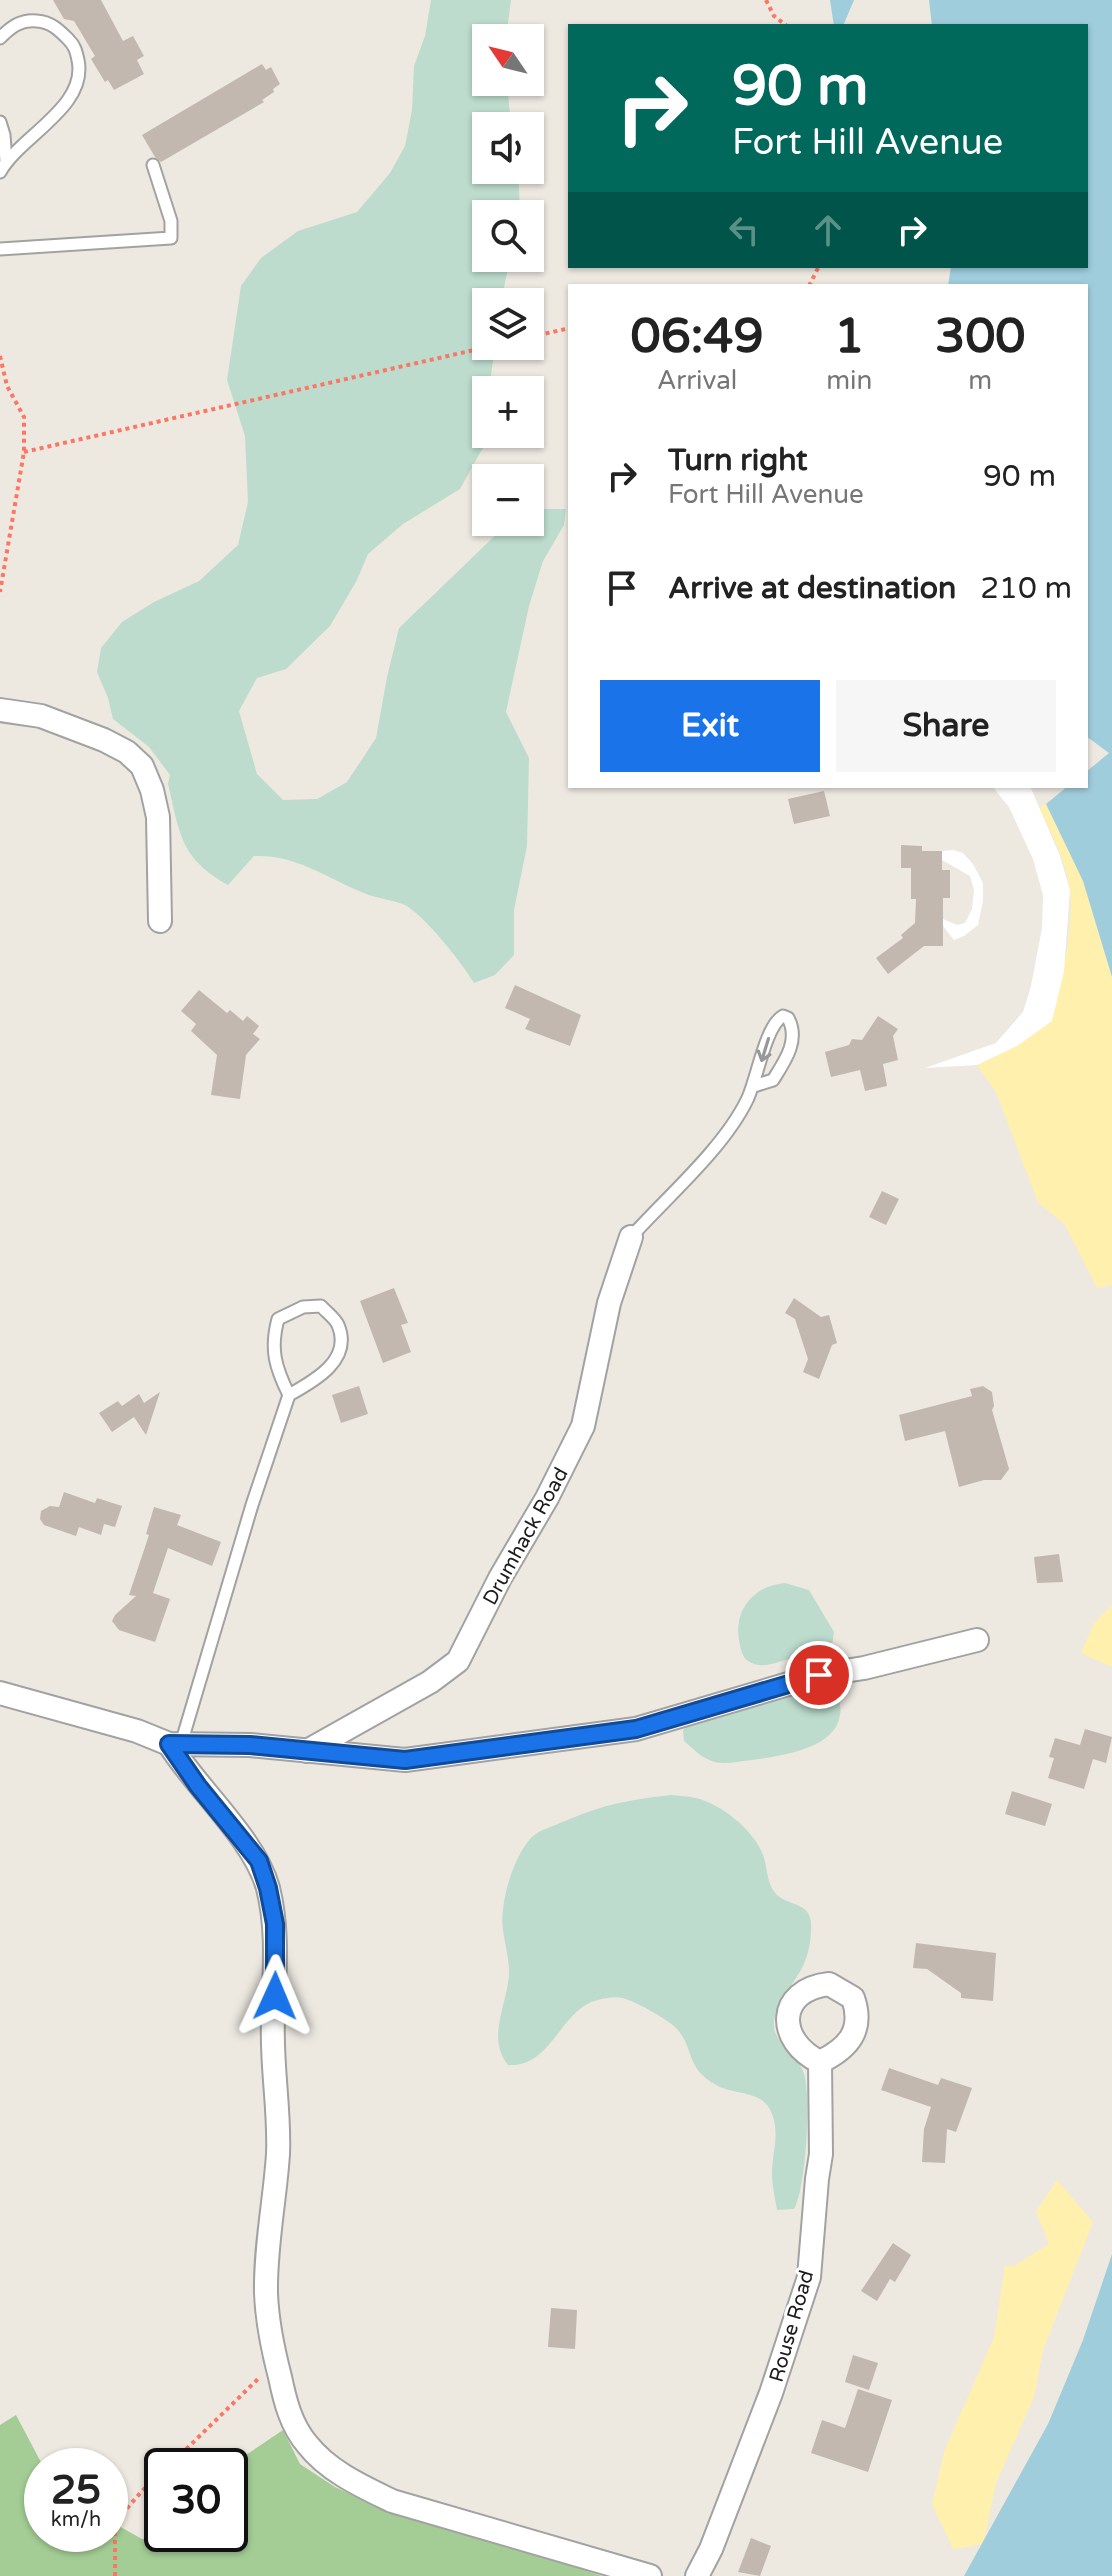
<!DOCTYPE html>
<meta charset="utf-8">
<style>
body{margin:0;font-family:"Varela Round",sans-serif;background:#f6f6f6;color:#222;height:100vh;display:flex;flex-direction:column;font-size:30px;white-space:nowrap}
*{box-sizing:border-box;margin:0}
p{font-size:26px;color:#767676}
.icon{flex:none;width:44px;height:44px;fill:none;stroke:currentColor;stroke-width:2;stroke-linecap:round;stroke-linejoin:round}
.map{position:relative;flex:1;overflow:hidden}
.drawer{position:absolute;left:568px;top:284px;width:520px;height:504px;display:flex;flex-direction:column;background:#fff;border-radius:0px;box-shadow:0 2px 6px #0004}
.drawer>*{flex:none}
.banner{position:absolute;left:568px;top:24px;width:520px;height:244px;border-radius:0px;box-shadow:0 2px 6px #0004;background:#00695c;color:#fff;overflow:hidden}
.needle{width:52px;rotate:305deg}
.controls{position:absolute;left:472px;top:24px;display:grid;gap:16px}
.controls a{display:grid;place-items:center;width:72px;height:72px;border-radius:0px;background:#fff;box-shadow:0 2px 6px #0004;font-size:40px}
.speed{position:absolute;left:24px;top:2448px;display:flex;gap:16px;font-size:40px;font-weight:700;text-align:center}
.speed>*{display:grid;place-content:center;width:104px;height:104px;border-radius:50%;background:#fff;box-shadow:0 2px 6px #0004;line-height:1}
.speed small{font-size:20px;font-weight:400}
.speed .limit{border:4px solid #111;border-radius:12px;background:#fff;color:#111}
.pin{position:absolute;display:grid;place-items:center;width:68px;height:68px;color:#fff;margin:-34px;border:4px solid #fff;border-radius:50%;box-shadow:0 2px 8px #0007}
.me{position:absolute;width:88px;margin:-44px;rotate:1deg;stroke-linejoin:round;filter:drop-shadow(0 0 6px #0008)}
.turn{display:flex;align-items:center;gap:28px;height:168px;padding:0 32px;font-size:36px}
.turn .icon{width:104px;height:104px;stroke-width:2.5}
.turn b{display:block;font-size:56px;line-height:68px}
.lanes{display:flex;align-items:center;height:76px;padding:0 32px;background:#0003;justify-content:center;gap:40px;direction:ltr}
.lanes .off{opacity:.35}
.eta{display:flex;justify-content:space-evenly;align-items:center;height:136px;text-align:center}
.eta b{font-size:48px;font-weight:700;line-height:56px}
.action{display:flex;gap:16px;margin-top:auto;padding:16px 32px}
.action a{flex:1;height:92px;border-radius:0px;background:#1a73e8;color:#fff;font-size:32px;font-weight:700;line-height:92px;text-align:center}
.action a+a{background:#f6f6f6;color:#222}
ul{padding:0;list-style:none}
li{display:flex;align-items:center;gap:24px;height:112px;padding:0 32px}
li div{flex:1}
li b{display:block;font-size:30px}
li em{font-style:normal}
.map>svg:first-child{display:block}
.forest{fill:#a4cd95}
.wetland{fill:#bddcce}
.sand{fill:#fff0ad}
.water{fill:#a0cddc}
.pier{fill:#fff}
.building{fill:#c2b8b0}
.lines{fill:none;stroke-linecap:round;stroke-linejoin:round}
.service-casing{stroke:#a2a2a2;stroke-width:15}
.minor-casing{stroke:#a2a2a2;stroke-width:26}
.path{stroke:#fb7764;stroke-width:4;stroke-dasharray:4 4;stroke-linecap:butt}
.service{stroke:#fff;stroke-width:11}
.minor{stroke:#fff;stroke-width:22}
.oneway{stroke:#989898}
.route-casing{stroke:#114b97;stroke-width:20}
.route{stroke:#1a73e8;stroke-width:14}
.labels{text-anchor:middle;stroke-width:6;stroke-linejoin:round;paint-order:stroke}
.street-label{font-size:20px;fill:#1b1b1b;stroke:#fff}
</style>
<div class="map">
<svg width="1112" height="2576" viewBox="0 0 1112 2576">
<rect width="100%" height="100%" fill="#ede9e1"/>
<polygon class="forest" points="16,2415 43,2466 42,2534 110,2534 110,2521 142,2539 230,2534 230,2522 235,2519 246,2455 283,2430 300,2464 335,2487 394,2514 522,2550 602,2576 0,2576 0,2425"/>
<g class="wetland">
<path d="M431,0h80l-5,38h-20v44h21l4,44h-25v44h32l2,40 -1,4h-33v44h24l-9,44h-15v44h9l-6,44h-3l-1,54 -25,45 -57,35 -35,30 -11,26 -27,46 -44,43 -29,9 -18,33 18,63 26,26 34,-1 30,-17 29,-44 11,-61 12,-49 105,-101 9,-5h17v-10l5,-3h31l-2,16 -21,36 -14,45 -23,106 23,46 -2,88 -13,64v45l-19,20 -21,8c-12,-20 -49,-67 -69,-78 -11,-5 -25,-6 -36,-10 -39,-15 -72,-41 -115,-39l-26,29c-48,-27 -48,-51 -60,-101l2,-9 -21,-28 -36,-28 -5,-21 -11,-26 4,-24 21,-26 32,-20 45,-21 39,-36 10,-43 -3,-66 -18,-56 14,-94 20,-28 37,-27 59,-19 33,-39 15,-27 7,-36 2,-44 11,-30z"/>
<path d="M785,1583l24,7 25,42 -4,27 -7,5c-8,-1 -18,-6 -25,-6 -17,0 -33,14 -50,3 -5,-3 -7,-11 -8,-16 -8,-33 12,-59 45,-62z"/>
<path d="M829,1689c9,6 13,14 11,26 -5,35 -61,41 -88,45 -12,1 -26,5 -37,2 -12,-3 -22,-13 -31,-21l-1,-10 6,-13 102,-28z"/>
<path d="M671,1795c8,1 17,1 25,3 25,6 58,32 67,57 4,11 4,26 10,35 12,19 41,8 38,40 0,12 -3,26 -8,36 -8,17 -35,46 -28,66 5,14 22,24 28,39 9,21 3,118 -9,138l-17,1c-2,-12 -5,-24 -5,-36 0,-22 8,-39 0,-60 -9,-25 -37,-18 -56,-29 -33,-19 -20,-37 -41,-58 -8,-8 -42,-27 -53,-29 -6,-2 -18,0 -24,2 -38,9 -46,68 -90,65 -20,-25 -4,-55 0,-82 5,-24 -9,-49 -5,-73 2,-22 13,-57 29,-73 9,-8 22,-11 33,-16 40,-17 63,-21 106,-26z"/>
</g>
<g class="sand">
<path d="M1046,804l37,77 29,96v308l-15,3 -32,-63 -27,-23 -42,-110 -19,-27 40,-19 35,-25c9,-37 22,-94 18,-131 -4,-29 -19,-57 -31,-83z"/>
<polygon points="1112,1605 1112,1667 1081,1653 1094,1623"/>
<polygon points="1057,2180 1093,2222 1043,2350 1034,2397 996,2483 983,2544 953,2549 932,2504 944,2452 994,2337 1005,2266 1014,2266 1049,2244 1036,2211"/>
</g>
<g class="water">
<polygon points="830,0 854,0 843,26 834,26"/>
<polygon points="929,0 1112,0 1112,977 1083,881 1046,804 1068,786 1086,786 1086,772 1109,753 1086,736 1086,286 948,286 951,266 1086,266 1086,26 932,26"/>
<polygon points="1112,2254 1112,2576 964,2576 1048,2424 1083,2340"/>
</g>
<g class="pier">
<polygon points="992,786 1030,786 1060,856 1070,890 1064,971 1052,1021 1017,1046 977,1065 925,1068 996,1043 1023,1012 1031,986 1042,928 1043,895 1033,859 1009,807"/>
<polygon points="953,850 963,853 973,864 983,883 983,901 978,925 964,936 954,940 943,926 943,919 957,925 965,923 972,909 974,890 970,876 942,860 942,851"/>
</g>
<g class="building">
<polygon points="53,0 101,0 123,41 133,36 144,56 137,60 144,74 114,90 108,80 105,82 91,59 95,56 74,21 64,19"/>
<polygon points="262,64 266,70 271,67 280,84 273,89 274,92 262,100 264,102 161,162 155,157 142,135"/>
<polygon points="824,791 830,816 794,824 788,799"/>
<polygon points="901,845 922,846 922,851 942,851 942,870 950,870 950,898 943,898 943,946 924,946 888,974 876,958 903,938 901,935 915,923 916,899 911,899 911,868 901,868"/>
<polygon points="515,985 581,1015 570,1046 525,1029 530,1019 505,1008"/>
<polygon points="199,990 227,1013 230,1010 243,1021 247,1016 259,1026 253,1034 260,1039 246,1055 240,1099 211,1095 217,1055 191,1031 196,1024 181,1011"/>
<polygon points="878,1016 898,1029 893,1036 898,1060 883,1064 887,1086 865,1091 860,1070 831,1077 825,1052 849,1045 852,1039 862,1040"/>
<polygon points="882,1191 899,1199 886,1225 869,1217"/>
<polygon points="394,1288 408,1323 401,1325 411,1352 383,1363 360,1301"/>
<polygon points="794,1298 821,1317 829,1315 837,1343 832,1345 819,1379 803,1372 808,1359 795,1319 785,1313"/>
<polygon points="359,1386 368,1414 341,1423 332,1395"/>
<polygon points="983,1386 992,1392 994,1406 992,1410 1009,1469 1001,1480 984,1480 959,1487 945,1431 905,1441 899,1415 972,1396 970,1389"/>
<polygon points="160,1392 146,1435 134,1417 112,1432 99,1413 118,1401 122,1406 139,1394 144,1403"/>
<polygon points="64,1492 95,1503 97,1498 122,1506 115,1527 104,1524 101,1535 79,1527 76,1536 44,1525 40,1519 41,1511 50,1506 59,1507"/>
<polygon points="154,1507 181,1515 177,1525 221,1542 212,1566 168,1548 153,1593 170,1599 155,1642 119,1630 112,1621 115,1615 136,1596 129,1595 149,1535 146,1534"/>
<polygon points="1059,1554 1063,1582 1037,1583 1034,1557"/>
<polygon points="1085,1729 1112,1737 1106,1763 1093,1759 1084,1789 1048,1778 1054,1758 1049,1757 1055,1738 1080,1745"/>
<polygon points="1012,1791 1052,1804 1045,1826 1005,1814"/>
<polygon points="916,1943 996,1953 993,2001 961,1998 961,1993 927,1969 913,1968"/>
<polygon points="889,2068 938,2085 941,2078 972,2088 956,2132 947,2129 945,2163 922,2162 924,2129 931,2107 881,2090"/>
<polygon points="893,2243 911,2255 895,2282 890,2279 877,2301 861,2291"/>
<polygon points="551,2308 577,2310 575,2349 548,2347"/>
<polygon points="853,2355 878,2363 869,2390 845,2382"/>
<polygon points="858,2389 892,2400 868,2472 811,2453 822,2420 845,2428"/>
<polygon points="751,2538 771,2546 760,2576 738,2572"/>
</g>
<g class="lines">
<defs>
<g id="service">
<path d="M0,38c11,-11 21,-19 37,-17 14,1 22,9 31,18 7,7 8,12 10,21 10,47 -58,76 -78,112"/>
<polyline points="0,122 4,135 6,161"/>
<polyline points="0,249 171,238 171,221 153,165"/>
<path d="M631,1237c36,-40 92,-88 116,-137 10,-20 18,-74 36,-84l5,2c12,22 -3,43 -15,62l-19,6"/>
<path d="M181,1744l71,-239 37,-110c-14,-28 -19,-46 -11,-76l25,-12 18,-1c5,6 14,12 17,19 15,35 -24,56 -49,70"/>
</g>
<g id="minor">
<polyline points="0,710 41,716 104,740 127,752 142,766 152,790 158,817 160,921"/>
<polyline points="0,1693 137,1731 169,1744 250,1745 405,1760 636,1729 819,1675 864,1668 977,1640"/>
<path d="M169,1744c29,46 85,94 99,144 11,44 6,88 5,133 -2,44 7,89 5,133 -3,46 -13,93 -12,139 1,29 7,57 14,84 5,24 11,48 27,67 21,27 54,42 85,57l258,75"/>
<polyline points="307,1751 430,1682 458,1661 500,1578 547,1498 583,1426 609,1303 631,1237"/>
<path d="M829,1984l24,14c11,32 -4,50 -33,64 -44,-21 -44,-72 9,-78z"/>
<polyline points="697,2576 711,2549 771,2393 809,2277 817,2179 821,2154 820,2062"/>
</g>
</defs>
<use href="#service" class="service-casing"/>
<use href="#minor" class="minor-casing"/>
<g class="path">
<polyline points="766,0 774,16 787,26"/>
<polyline points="809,286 819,266"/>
<polyline points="530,337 570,328"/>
<polyline points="0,356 7,386 24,417 24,452 0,592"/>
<polyline points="24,452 492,346"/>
<polyline points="169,2466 260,2377"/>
<polyline points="115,2576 115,2522 143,2490 162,2472"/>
</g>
<use href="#service" class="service"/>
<use href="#minor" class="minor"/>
</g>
<defs><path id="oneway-shaft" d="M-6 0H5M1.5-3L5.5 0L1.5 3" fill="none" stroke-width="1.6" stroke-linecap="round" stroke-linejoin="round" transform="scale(2)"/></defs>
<use class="oneway" href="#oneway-shaft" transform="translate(765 1050) rotate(107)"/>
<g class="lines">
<defs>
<polyline id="route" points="275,1996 275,1924 268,1888 259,1861 198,1786 169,1744 250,1745 405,1760 636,1729 819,1675"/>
</defs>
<use href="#route" class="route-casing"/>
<use href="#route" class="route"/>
</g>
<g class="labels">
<g class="street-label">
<text transform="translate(525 1536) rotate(-61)" y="7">Drumhack Road</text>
<text transform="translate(791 2326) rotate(-74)" y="7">Rouse Road</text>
</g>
</g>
</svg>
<div class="controls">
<a><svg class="needle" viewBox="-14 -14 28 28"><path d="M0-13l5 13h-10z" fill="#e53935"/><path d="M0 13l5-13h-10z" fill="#767676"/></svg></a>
<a><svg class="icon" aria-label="sound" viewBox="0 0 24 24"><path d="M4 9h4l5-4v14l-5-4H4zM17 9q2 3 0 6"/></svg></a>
<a><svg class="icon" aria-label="search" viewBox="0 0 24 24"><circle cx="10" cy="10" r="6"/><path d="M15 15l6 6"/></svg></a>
<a><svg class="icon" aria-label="layers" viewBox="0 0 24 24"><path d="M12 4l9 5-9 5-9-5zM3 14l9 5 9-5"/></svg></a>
<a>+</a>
<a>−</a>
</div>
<div class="speed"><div>25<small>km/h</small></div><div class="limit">30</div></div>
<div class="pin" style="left:819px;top:1675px;background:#d93025"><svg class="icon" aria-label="arrive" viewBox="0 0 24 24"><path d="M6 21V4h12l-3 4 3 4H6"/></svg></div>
<svg class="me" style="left:275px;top:1996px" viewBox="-20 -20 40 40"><path d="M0-17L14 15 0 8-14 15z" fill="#1a73e8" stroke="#fff" stroke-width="4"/></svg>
<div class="banner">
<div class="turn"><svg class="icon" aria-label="right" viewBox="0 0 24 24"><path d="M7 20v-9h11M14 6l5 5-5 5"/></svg><div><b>90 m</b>Fort Hill Avenue</div></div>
<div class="lanes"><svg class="icon off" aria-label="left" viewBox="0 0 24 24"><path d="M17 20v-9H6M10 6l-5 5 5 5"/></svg><svg class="icon off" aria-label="ahead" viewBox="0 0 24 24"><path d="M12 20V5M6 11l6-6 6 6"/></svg><svg class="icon" aria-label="right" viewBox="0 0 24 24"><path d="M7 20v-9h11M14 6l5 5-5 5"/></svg></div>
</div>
<section class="drawer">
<div class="eta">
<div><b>06:49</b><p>Arrival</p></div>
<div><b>1</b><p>min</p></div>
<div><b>300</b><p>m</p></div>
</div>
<ul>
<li><svg class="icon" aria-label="right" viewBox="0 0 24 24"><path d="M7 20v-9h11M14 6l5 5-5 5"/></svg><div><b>Turn right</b><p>Fort Hill Avenue</p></div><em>90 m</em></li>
<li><svg class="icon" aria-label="arrive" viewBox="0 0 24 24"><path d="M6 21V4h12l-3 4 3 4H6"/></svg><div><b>Arrive at destination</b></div><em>210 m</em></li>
</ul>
<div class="action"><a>Exit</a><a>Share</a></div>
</section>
</div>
